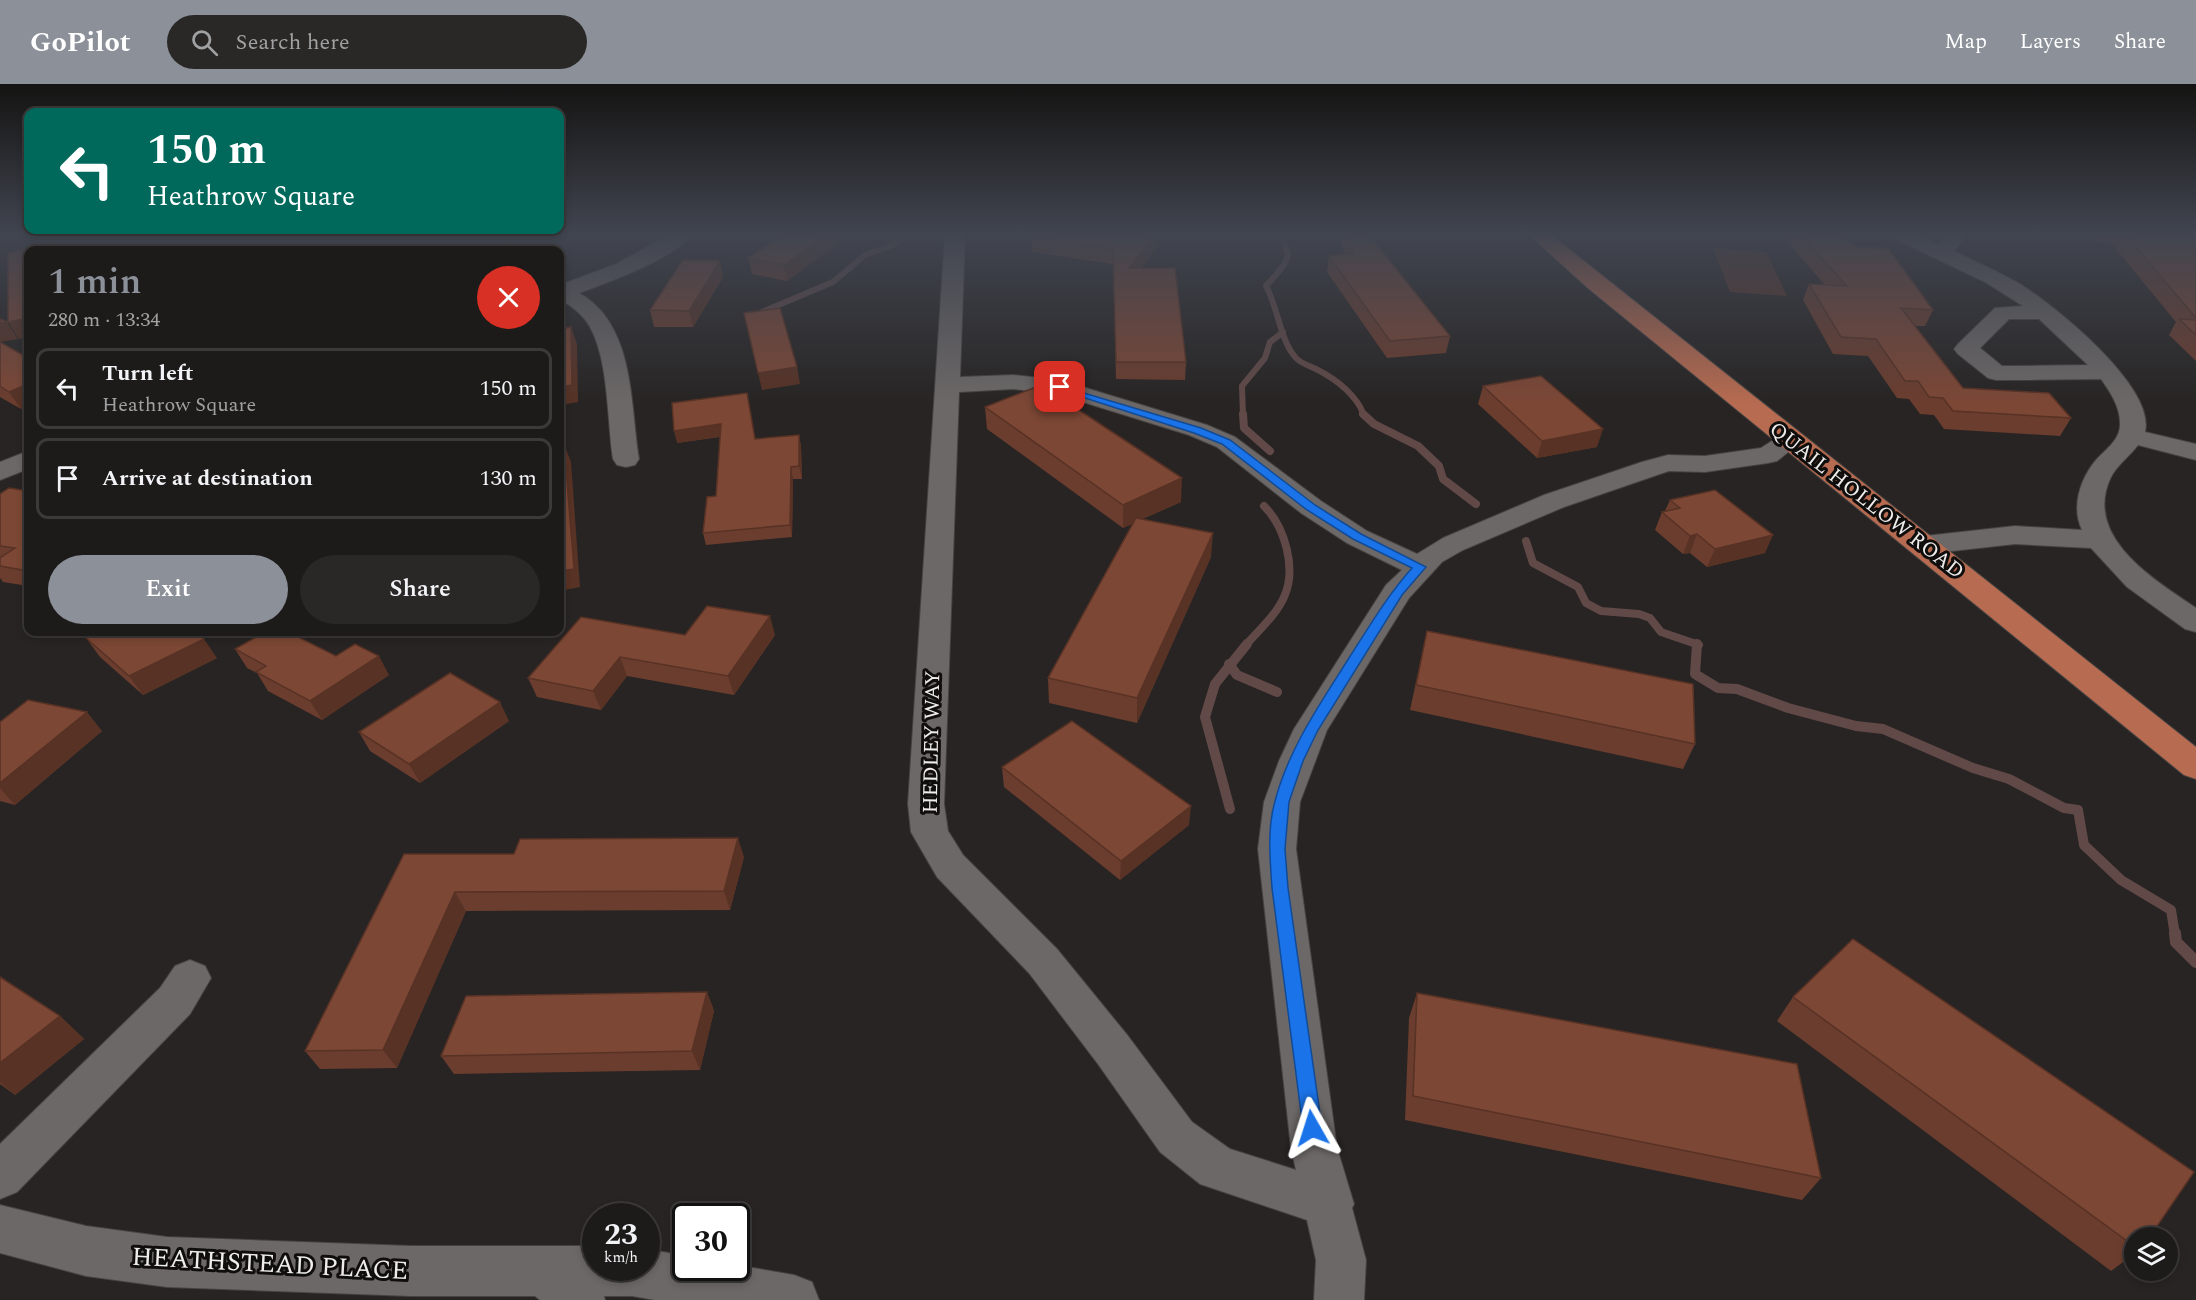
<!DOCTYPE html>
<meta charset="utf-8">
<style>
body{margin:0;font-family:Spectral,serif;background:#2a2827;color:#f1f3f6;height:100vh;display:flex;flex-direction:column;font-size:22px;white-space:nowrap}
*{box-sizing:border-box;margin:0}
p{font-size:20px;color:#a0a1a2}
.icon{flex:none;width:33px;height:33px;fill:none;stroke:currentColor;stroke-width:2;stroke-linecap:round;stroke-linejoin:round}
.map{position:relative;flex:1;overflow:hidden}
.drawer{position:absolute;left:24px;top:162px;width:540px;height:390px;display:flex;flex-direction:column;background:#1d1b1a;border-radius:12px;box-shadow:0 3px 9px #0003,0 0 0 2px #3b3939}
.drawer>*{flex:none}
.banner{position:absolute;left:24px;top:24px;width:540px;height:126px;border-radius:12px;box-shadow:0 3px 9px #0003,0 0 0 2px #3b3939;background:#00695c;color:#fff;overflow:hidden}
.fabs{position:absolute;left:2124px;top:1143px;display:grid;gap:12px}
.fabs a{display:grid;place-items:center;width:54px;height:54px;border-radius:50%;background:#1d1b1a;box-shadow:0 3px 9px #0003,0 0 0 2px #3b3939;font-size:30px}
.speed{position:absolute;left:582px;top:1119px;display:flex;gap:12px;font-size:30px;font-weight:700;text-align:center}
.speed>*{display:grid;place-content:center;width:78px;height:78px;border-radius:50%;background:#1d1b1a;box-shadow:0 3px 9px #0003,0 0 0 2px #3b3939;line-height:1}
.speed small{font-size:15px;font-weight:400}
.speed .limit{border:3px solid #111;border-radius:9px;background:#fff;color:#111}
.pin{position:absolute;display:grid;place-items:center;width:51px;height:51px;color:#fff;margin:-26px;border-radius:12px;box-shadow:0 3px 9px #0006}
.me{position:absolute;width:66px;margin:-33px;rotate:354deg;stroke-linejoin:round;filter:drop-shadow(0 0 4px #0008)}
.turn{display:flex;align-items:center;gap:21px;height:126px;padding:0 24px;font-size:27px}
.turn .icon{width:78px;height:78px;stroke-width:2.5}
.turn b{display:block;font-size:42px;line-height:51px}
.round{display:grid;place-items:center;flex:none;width:63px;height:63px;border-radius:32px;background:#2a2827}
.head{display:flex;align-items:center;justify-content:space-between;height:102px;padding:0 24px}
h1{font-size:36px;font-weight:600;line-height:45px;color:#8c9099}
.cta{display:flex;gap:12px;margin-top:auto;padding:12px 24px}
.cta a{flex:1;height:69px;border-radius:36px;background:#8c9099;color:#fff;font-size:24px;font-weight:600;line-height:69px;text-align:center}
.cta a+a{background:#2a2827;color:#f1f3f6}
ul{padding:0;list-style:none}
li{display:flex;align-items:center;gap:18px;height:81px;margin:0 12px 9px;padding:0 12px;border:3px solid #3b3939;border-radius:12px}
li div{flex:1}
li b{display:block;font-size:22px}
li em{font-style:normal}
header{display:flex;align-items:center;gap:36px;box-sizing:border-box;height:84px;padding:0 30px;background:#8c9099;color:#fff}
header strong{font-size:28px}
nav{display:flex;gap:33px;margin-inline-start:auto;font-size:21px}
.search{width:420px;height:54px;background:#2a2827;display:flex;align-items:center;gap:15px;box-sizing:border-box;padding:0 21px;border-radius:33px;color:#a0a1a2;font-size:22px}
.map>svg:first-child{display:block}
.green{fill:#5a3427}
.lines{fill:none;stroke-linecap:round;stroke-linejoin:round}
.stream-far3{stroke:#614947;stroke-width:6}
.stream-far2{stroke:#614947;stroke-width:8}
.stream-far1{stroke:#614947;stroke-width:10}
.stream{stroke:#614947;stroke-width:12}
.minor-casing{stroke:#464342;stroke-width:2}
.major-casing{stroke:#464342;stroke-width:2}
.minor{fill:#6c6867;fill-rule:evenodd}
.major{fill:#b76b50;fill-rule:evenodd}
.wall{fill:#6b3d2e}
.shaded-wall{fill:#573225}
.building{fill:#7c4735;stroke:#573225;stroke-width:1.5}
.route{fill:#1a73e8;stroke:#114b97;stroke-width:1.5}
.labels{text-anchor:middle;stroke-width:6;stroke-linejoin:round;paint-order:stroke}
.street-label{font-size:21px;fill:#efedec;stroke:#0f0e0d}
.near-street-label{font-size:26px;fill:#efedec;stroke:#0f0e0d}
</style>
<header>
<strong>GoPilot</strong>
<div class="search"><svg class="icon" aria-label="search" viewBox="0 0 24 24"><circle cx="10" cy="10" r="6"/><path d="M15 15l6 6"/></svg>Search here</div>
<nav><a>Map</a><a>Layers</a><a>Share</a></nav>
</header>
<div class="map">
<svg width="2196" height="1216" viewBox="0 0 2196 1216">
<rect width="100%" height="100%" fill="#272423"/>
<polygon class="green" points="1713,164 1766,168 1787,212 1730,208"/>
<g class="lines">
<g class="stream-far3">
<path d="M1275,150c25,21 8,32 -9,52 12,21 14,55 30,72 4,5 14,8 20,11 20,10 42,27 48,47"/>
<polyline points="762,228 833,198 865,171 893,161 906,150"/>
<polyline points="1243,332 1242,302 1265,274 1270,258 1283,248"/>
</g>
<g class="stream-far2">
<polyline points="1243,330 1244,344 1270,367"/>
<polyline points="1363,330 1374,340 1418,362 1439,382 1443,395 1476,420"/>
<polyline points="1526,457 1533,479 1578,503 1586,519 1601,527 1639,530 1650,534 1661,548 1699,561"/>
<path d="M1246,561c12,-14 31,-31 38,-48 13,-28 1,-70 -20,-91"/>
</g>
<g class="stream-far1">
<polyline points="1697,560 1695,590 1718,604 1737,605 1788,624 1856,642 1883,645 1973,684 2009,695 2064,724 2078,726 2084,761 2121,796 2171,826 2175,851"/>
<polyline points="1229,580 1237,591 1277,608"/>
<polyline points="1230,725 1205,633 1215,600 1247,560"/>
</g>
<polyline class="stream" points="2175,849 2176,858 2196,878"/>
<defs>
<g id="minor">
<path d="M670,150h22c-18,25 -83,48 -113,59 56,31 51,111 60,166l-4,6 -9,2 -9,-2 -4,-6c-6,-39 -4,-98 -23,-132 -7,-13 -19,-21 -30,-28v-14l56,-21z"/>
<path d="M945,150h20l-5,143 53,-2 47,5 147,45 28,12 86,64 46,30 50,23 26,-16 101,-43 98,-33 26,-7 37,1 56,-8 20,-13 9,-3 9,3 4,5 -26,21 -9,2 -63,9 -36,-1 -9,3 -96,33 -101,43 -21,12 -33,36 -82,132 -27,72 -4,47 41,299 17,56 -2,4 14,52 -2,40h-50l2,-40 -9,-40 -107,-36 -40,-32 -62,-88 -69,-91 -92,-96 -26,-45 -3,-28zM1013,305l44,5 132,41 28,12 84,66 46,30 55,27 -16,15 -92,144 -15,32 -15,41 -6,47 33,299 5,22 -66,-21 -38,-27 -64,-86 -71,-87 -94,-94 -15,-24 -4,-27 15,-412z"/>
<path d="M1890,150h25l23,10 10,-10h16l2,3 -12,14c22,11 45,21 66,33 35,22 136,103 125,148l51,12v16l-58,-15c-8,11 -21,20 -27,32 -29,60 44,103 85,131v24l-11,-3 -58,-42 -36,-39 -76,-4 -90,10 -10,-3 -4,-6 4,-6 10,-3 90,-10 67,4c-11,-23 -2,-51 14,-70 9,-10 23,-19 24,-34 1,-18 -9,-33 -19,-47l-105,1 -8,-2 -30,-24 -4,-5 4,-5 37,-36 28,-2 -38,-24 -92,-44zM2009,235h30l49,46 -86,1 -22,-18z"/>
<polygon points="28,367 28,385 0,396 0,378"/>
<polygon points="190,876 205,882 211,894 190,930 17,1108 0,1115 0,1060 160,904 175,882"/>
<polygon points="0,1121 86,1142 167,1153 411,1162 596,1162 596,1184 646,1184 646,1165 686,1172 686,1184 736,1184 736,1181 794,1191 812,1198 819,1216 655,1216 632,1212 604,1212 605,1216 540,1216 535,1212 411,1212 167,1203 86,1192 0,1169"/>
</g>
<polygon id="major" points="1528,150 1550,150 2196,663 2196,695 2184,691 1589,205"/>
</defs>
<use href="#minor" class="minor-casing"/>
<use href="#major" class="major-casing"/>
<use href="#minor" class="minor"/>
<use href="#major" class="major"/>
</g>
<g class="wall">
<polygon points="1032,150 1157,150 1157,163 1141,184 1186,278 1185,296 1116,295 1113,180 1032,168"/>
<polygon points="1338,150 1391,150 1390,151 1370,151 1450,252 1446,269 1387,274 1327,188 1329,172 1345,171"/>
<polygon points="1784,150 1842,150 1856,163 1933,226 1925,242 1915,242 1963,304 2071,334 2060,352 1944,345 1934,331 1920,330 1909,315 1897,314 1868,272 1833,270 1803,216 1809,200 1825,201 1783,153"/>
<polygon points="2088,150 2193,150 2196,153 2194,157 2196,158 2196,277 2169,251 2176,238 2111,159 2095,158"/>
<polygon points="845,154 787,197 752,190 748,174"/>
<polygon points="720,177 723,193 693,243 654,243 650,226"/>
<polygon points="0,258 21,325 0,313"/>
<polygon points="1483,302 1597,363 1537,374 1478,320"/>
<polygon points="749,320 755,355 799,351 801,363 802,395 793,395 792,453 706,461 703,449 716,412 720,353 677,359"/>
<polygon points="985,323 1181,418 1142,435 1211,473 1137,639 1049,619 1048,594 1132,440 1123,444 987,345"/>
<polygon points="28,407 28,502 3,498 0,494 0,410"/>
<polygon points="1670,416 1765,469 1707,483 1690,469 1683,470 1655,446 1662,428 1665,427"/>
<polygon points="1427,547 1695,660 1683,685 1410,626"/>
<polygon points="685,551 775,551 734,611 627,592 601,626 537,613 528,594"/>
<polygon points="86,554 217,574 143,611 100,573"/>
<polygon points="235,565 336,572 389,591 322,636 268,607 257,589 247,584"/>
<polygon points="509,637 420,699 370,667 359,648"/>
<polygon points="0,638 102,647 15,721 0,717"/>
<polygon points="1002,683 1189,741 1120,796 1004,703"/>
<polygon points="404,770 744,773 730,826 466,827 397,984 320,985 305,967"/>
<polygon points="0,893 60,932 84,955 15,1011 0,1000"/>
<polygon points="707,908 714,927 700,986 454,990 441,972"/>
<polygon points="1417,909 1821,1094 1802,1116 1405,1036 1409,934"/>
<polygon points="1793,913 2134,1154 2134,1170 2111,1187 1777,937"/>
</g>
<g class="shaded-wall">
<polygon points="828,150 845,150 845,154 787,197 784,181"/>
<polygon points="1156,150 1157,150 1157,163 1129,200 1129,184"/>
<polygon points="720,177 723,193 693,243 689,227"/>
<polygon points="28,234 28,253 19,255 8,238"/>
<polygon points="7,238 18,255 0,258 0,239"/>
<polygon points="571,243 577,260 578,318 560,321 560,303"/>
<polygon points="797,283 800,300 762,306 758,289"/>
<polygon points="28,300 28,322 21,325 9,308"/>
<polygon points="721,340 724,352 677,359 674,347"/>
<polygon points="1603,345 1597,363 1537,374 1542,357"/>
<polygon points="799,351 801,363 802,395 799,382"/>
<polygon points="564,360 571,378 580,503 560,507"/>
<polygon points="791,383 793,395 792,453 790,441"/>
<polygon points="1182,394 1181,418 1123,444 1123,421"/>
<polygon points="1213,449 1211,473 1137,639 1137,614"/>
<polygon points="1697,450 1690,469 1683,470 1690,452"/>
<polygon points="1773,451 1765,469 1707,483 1715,465"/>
<polygon points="770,532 775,551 734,611 728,592"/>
<polygon points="204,555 217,574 143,611 129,592"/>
<polygon points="379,572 389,591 322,636 310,617"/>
<polygon points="620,573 627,592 601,626 593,607"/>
<polygon points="500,618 509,637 420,699 409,680"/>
<polygon points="87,628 102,647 15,721 0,704 0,699"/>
<polygon points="1191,722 1189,741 1120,796 1121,777"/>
<polygon points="738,754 744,773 730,826 724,807"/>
<polygon points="455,808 466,827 397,984 383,966"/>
<polygon points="707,908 714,927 700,986 692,967"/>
<polygon points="60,932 84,955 15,1011 0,998 0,979"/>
</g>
<g class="building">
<polygon points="784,150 828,150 784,181 748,174"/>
<polygon points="1032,150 1156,150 1129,184 1175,184 1186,278 1116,278 1113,165 1032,153"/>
<polygon points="1345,150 1368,150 1450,252 1390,257 1329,172 1353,170"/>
<polygon points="1800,150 1842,150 1856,163 1888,164 1933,226 1901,224 1963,304 2049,309 2071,334 1953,327 1943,314 1929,313 1918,297 1905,297 1876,255 1841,253 1809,200 1847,202"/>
<polygon points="2125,150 2193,150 2196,153 2190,153 2196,158 2196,234"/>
<polygon points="52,160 53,166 28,166 28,234 8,238 8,169"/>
<polygon points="683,176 720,177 689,227 650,226"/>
<polygon points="780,224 797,283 758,289 744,229"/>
<polygon points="0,235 7,238 0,239"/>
<polygon points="2179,235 2196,236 2196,251"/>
<polygon points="571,243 572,301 560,303 560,245"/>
<polygon points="0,258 28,274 28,300 9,308 0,302"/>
<polygon points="1541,292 1603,345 1542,357 1483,302"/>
<polygon points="1041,301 1182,394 1123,421 985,323"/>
<polygon points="747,309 755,355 799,351 799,382 791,383 790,441 703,449 707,413 716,412 721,340 674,347 672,319"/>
<polygon points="560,360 564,360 574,485 560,487"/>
<polygon points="9,404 28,407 28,487 0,482 0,474 15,464 0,462 0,410"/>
<polygon points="1715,406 1773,451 1715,465 1697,450 1690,452 1662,428 1680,424 1670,416"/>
<polygon points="1136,434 1213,449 1137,614 1048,594"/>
<polygon points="707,522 770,532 728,592 620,573 593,607 528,594 581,533 685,551"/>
<polygon points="1427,547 1693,600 1695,660 1416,601"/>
<polygon points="99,548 196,548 204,555 129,592 86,554"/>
<polygon points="265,548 288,548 336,572 355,560 379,572 310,617 256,588 266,582 235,565"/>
<polygon points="450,589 500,618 409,680 359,648"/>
<polygon points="28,616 87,628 0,699 0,638"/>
<polygon points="1072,637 1191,722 1121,777 1002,683"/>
<polygon points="738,754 724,807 455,808 383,966 305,967 404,770 514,770 520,755"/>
<polygon points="1853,855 2194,1088 2149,1154 2134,1154 2134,1162 1793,913"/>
<polygon points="0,893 60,932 0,979"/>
<polygon points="707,908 692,967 441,972 466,912"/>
<polygon points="1417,909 1797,980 1821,1094 1413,1012"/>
</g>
<linearGradient id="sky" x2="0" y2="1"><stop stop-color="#151413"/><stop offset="0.47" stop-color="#414550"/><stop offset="1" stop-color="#414550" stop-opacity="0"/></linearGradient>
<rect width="2196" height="320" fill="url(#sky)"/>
<path class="route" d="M1057,301l144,43 29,12 85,65 46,29 65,33 -24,28 -84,135 -15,31 -14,41 -4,47 3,39 34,240 -3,7 -7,2 -6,-2 -3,-7 -31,-240c-2,-29 -5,-59 3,-87 14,-53 45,-97 74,-143 20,-31 38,-62 63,-90l-59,-29 -46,-29 -85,-66 -28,-11 -137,-44z"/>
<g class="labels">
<g class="street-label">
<text transform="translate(1867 416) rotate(38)" y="7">QUAIL HOLLOW ROAD</text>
<text transform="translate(931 658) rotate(-89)" y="7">HEDLEY WAY</text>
</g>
<g class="near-street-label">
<text transform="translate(270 1179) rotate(3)" y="9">HEATHSTEAD PLACE</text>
</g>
</g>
</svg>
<div class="fabs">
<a><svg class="icon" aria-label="layers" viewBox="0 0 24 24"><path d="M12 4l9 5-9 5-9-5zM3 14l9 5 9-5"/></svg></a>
</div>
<div class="speed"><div>23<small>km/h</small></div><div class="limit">30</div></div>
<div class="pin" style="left:1060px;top:303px;background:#d93025"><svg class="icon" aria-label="arrive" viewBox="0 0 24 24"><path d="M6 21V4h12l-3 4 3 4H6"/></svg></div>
<svg class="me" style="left:1312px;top:1044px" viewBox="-20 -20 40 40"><path d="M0-17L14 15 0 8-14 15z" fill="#1a73e8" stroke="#fff" stroke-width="4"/></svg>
<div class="banner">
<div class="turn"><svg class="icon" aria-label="left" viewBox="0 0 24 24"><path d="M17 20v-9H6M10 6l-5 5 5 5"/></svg><div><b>150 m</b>Heathrow Square</div></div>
</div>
<section class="drawer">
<div class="head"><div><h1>1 min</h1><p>280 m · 13:34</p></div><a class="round" style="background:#d93025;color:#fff"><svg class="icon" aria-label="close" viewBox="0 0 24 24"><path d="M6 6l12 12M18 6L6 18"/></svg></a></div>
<ul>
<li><svg class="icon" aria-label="left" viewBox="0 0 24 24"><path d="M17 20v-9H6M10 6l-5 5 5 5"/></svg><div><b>Turn left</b><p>Heathrow Square</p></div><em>150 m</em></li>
<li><svg class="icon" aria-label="arrive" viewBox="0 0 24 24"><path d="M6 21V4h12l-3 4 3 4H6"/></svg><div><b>Arrive at destination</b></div><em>130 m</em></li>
</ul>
<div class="cta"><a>Exit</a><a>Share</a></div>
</section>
</div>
